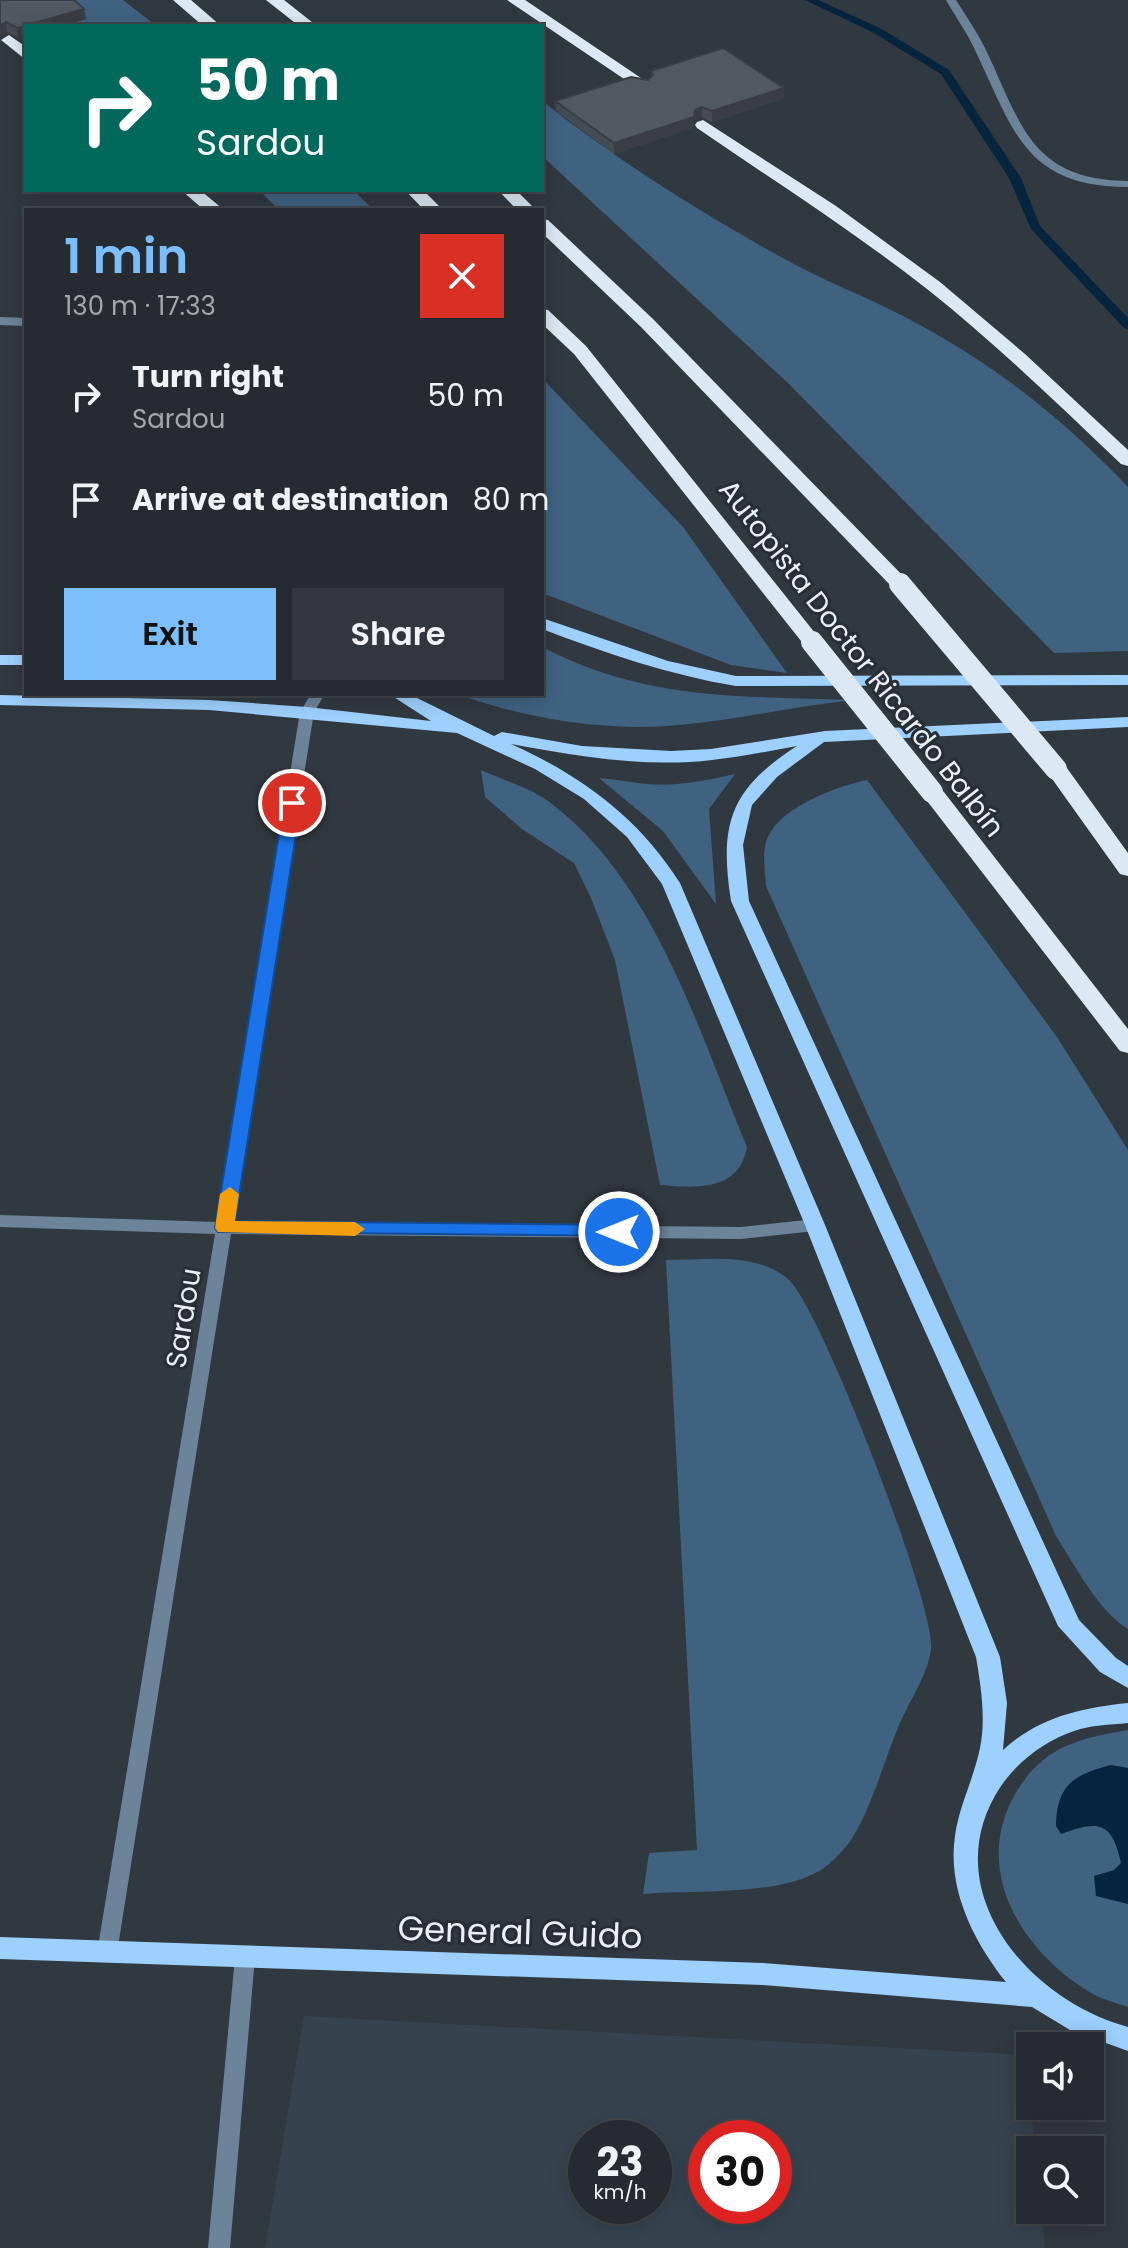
<!DOCTYPE html>
<meta charset="utf-8">
<style>
body{margin:0;font-family:Poppins,sans-serif;background:#31373c;color:#f1f3f6;height:100vh;display:flex;flex-direction:column;font-size:30px;white-space:nowrap}
*{box-sizing:border-box;margin:0}
p{font-size:26px;color:#a3a7ab}
.icon{flex:none;width:44px;height:44px;fill:none;stroke:currentColor;stroke-width:2;stroke-linecap:round;stroke-linejoin:round}
.map{position:relative;flex:1;overflow:hidden}
.side{position:absolute;left:24px;top:208px;width:520px;height:488px;display:flex;flex-direction:column;background:#252b30;border-radius:0px;box-shadow:0 4px 20px #0003,0 0 0 2px #42474c}
.side>*{flex:none}
.guide{position:absolute;left:24px;top:24px;width:520px;height:168px;border-radius:0px;box-shadow:0 4px 20px #0003,0 0 0 2px #42474c;background:#00695c;color:#fff;overflow:hidden}
.fabs{position:absolute;left:1016px;top:2032px;display:grid;gap:16px}
.fabs a{display:grid;place-items:center;width:88px;height:88px;border-radius:0px;background:#252b30;box-shadow:0 4px 20px #0003,0 0 0 2px #42474c;font-size:40px}
.speed{position:absolute;left:568px;top:2120px;display:flex;gap:16px;font-size:40px;font-weight:700;text-align:center}
.speed>*{display:grid;place-content:center;width:104px;height:104px;border-radius:50%;background:#252b30;box-shadow:0 4px 20px #0003,0 0 0 2px #42474c;line-height:1}
.speed small{font-size:20px;font-weight:400}
.speed .limit{border:12px solid #d22;background:#fff;color:#111}
.pin{position:absolute;display:grid;place-items:center;width:68px;height:68px;color:#fff;margin:-34px;border:4px solid #fff;border-radius:50%;box-shadow:0 2px 8px #0007}
.me{position:absolute;width:88px;margin:-44px;rotate:270deg;stroke-linejoin:round;filter:drop-shadow(0 0 6px #0008)}
.turn{display:flex;align-items:center;gap:28px;height:168px;padding:0 40px;font-size:36px}
.turn .icon{width:104px;height:104px;stroke-width:2.5}
.turn b{display:block;font-size:56px;line-height:68px}
.round{display:grid;place-items:center;flex:none;width:84px;height:84px;border-radius:0px;background:#31373c}
.summary{display:flex;align-items:center;justify-content:space-between;height:136px;padding:0 40px}
h1{font-size:48px;font-weight:600;line-height:60px;color:#7cbef9}
.action{display:flex;gap:16px;margin-top:auto;padding:16px 40px}
.action a{flex:1;height:92px;border-radius:0px;background:#7cbef9;color:#111;font-size:32px;font-weight:600;line-height:92px;text-align:center}
.action a+a{background:#31373c;color:#f1f3f6}
ul{padding:0;list-style:none}
li{display:flex;align-items:center;gap:24px;height:104px;padding:0 40px}
li div{flex:1}
li b{display:block;font-size:30px}
li em{font-style:normal}
.map>svg:first-child{display:block}
.built{fill:#36434f;fill-rule:evenodd}
.green{fill:#3f6281}
.water{fill:#05243d}
.lines{fill:none;stroke-linecap:round;stroke-linejoin:round}
.stream{fill:#05243d;fill-rule:evenodd}
.lane{fill:#6c849a;fill-rule:evenodd}
.street{fill:#6c849a;fill-rule:evenodd}
.primary{fill:#9dd0fd;fill-rule:evenodd}
.highway{fill:#dce8f3;fill-rule:evenodd}
.highway-bridge{stroke:#dce8f3;stroke-width:22}
.wall{fill:#454c53}
.shaded-wall{fill:#383e43}
.building{fill:#505860;stroke:#383e43;stroke-width:2}
.route{fill:#1a73e8;stroke:#114b97;stroke-width:2}
.slow{fill:#f59e0b}
.labels{text-anchor:middle;stroke-width:6;stroke-linejoin:round;paint-order:stroke}
.street-label{font-size:28px;fill:#ebf0f4;stroke:#272e35}
.near-street-label{font-size:34px;fill:#ebf0f4;stroke:#272e35}
</style>
<div class="map">
<svg width="1128" height="2248" viewBox="0 0 1128 2248">
<rect width="100%" height="100%" fill="#313940"/>
<path class="built" d="M304,2016l722,39 9,95h-5v60h11l4,38h-780zM586,2138h68v68h-68zM706,2138h68v68h-68z"/>
<g class="green">
<polygon points="49,0 123,0 155,25 78,26"/>
<path d="M542,101c78,61 163,115 250,162 37,20 77,35 115,55 87,46 153,98 221,169v164l-74,2 -266,-270 -246,-227z"/>
<polygon points="259,190 353,190 374,210 279,210"/>
<polygon points="542,378 683,527 787,673 731,665 542,593"/>
<path d="M542,647c104,54 198,49 312,53 -59,6 -117,20 -175,25 -76,7 -151,-6 -222,-31h85z"/>
<path d="M481,770c21,10 48,17 67,31 106,78 150,229 199,346 -8,45 -51,41 -87,38l-45,-225 -24,-62 -17,-35 -52,-34 -37,-32z"/>
<path d="M735,774l-26,35 7,95 -53,-73 -64,-53c13,1 26,3 39,5 32,5 66,-2 97,-9z"/>
<path d="M867,780l190,257 71,113v479c-29,-17 -54,-65 -72,-93l-290,-650c-1,-16 -5,-37 3,-51 14,-29 69,-49 98,-55z"/>
<path d="M666,1260c39,0 91,-9 123,20 32,29 148,329 142,370 -4,26 -21,50 -31,73 -14,32 -28,83 -46,112 -6,11 -22,28 -33,35 -43,26 -126,20 -178,24l6,-41 48,-3z"/>
<path d="M1128,1730v277c-11,-4 -24,-7 -35,-13 -63,-36 -115,-110 -86,-183 8,-20 22,-41 40,-54 24,-17 52,-22 81,-27z"/>
</g>
<path class="water" d="M1111,1765l17,3v136l-32,-8 -2,-20 20,-6 7,-7c-9,-42 -23,-43 -60,-29l-5,-8c1,-41 17,-51 55,-61z"/>
<g class="lines">
<polygon class="stream" points="805,0 818,0 880,28 949,70 1021,178 1040,226 1128,318 1128,329 1124,328 1031,229 1009,178 941,74 872,32"/>
<polygon class="lane" points="245,1948 252,1951 255,1957 230,2248 208,2248 235,1957 238,1951"/>
<g class="street">
<path d="M946,0h10c10,16 21,32 29,48 36,75 45,132 143,133v6c-105,0 -115,-59 -154,-139 -8,-17 -19,-32 -28,-48z"/>
<polygon points="0,317 26,318 26,326 0,325"/>
<polygon points="311,694 325,694 314,712 233,1222 741,1227 815,1219 821,1221 823,1225 821,1229 815,1231 741,1239 231,1234 117,1953 114,1959 107,1962 100,1959 97,1953 215,1234 0,1227 0,1215 217,1222 300,712"/>
</g>
<g class="primary">
<path d="M542,618l126,43 68,15 392,-1v10l-392,1c-67,-11 -130,-33 -194,-57z"/>
<rect x="0" y="655" width="26" height="10"/>
<path d="M389,694h20l85,42 8,-4 80,14 89,5 40,-2 114,-18 303,-14v10l-304,15 -47,35 -25,28 -9,40 6,56 330,719 37,38 12,8v22l-28,-16 -42,-46 -327,-725c-12,-77 -1,-112 66,-155 -28,5 -56,11 -85,14 -66,8 -136,-4 -201,-16 71,32 127,73 169,139l145,342 175,432 7,46 -4,47c36,-33 78,-42 125,-47v20c-19,2 -37,2 -54,8 -29,10 -56,30 -73,55 -68,102 26,214 127,241v24l-58,-21 -38,-23 -269,-22 -763,-26v-22l763,26 243,19c-32,-40 -59,-93 -51,-146 4,-30 19,-58 25,-88 6,-30 1,-61 -4,-91l-171,-432 -143,-341 -35,-47 -43,-38 -49,-30 -78,-36 -248,-23 -209,-5v-10l209,5 98,7 124,14z"/>
</g>
<g class="highway">
<polygon points="173,0 191,0 221,26 203,26"/>
<polygon points="266,0 284,0 317,26 299,26"/>
<polygon points="507,0 525,0 650,84 648,87 636,87"/>
<polygon points="9,35 26,47 26,60 1,40"/>
<path d="M703,120l133,86 104,76 85,72 103,96v16l-7,-2c-63,-60 -126,-121 -194,-175 -74,-58 -153,-108 -230,-161l-2,-3 2,-3z"/>
<polygon points="181,190 200,190 224,210 204,210"/>
<polygon points="405,190 423,190 443,210 424,210"/>
<polygon points="498,190 516,190 536,210 517,210"/>
<polygon points="542,219 548,220 653,319 907,580 910,584 907,588 893,588 641,327 542,233"/>
<polygon points="542,309 548,310 586,346 819,638 822,642 819,646 805,646 574,354 542,324"/>
<polygon points="1056,762 1064,764 1128,853 1128,876 1120,874 1045,769"/>
<polygon points="932,785 940,787 1128,1029 1128,1053 1120,1051 924,797 921,792"/>
</g>
<g class="highway-bridge">
<polyline points="900,584 1056,769"/>
<polyline points="812,642 932,792"/>
</g>
</g>
<g class="wall">
<polygon points="0,0 86,19 61,26 26,26 18,38 7,32 0,37"/>
<polygon points="651,71 784,98 712,122 702,117 694,120 693,128 614,154 556,111 555,101 648,80 651,77"/>
</g>
<g class="shaded-wall">
<polygon points="84,9 86,19 61,26 26,26 26,36 18,38 17,28"/>
<polygon points="6,22 7,32 0,37 0,26"/>
<polygon points="784,88 784,98 712,122 712,111"/>
<polygon points="702,107 702,117 694,120 693,128 614,154 614,143"/>
</g>
<g class="building">
<polygon points="0,0 74,0 84,9 17,28 6,22 0,26"/>
<polygon points="723,48 784,88 712,111 702,107 695,110 694,117 614,143 555,101 631,77 648,80 653,75 651,71"/>
</g>
<polygon class="route" points="292,798 301,803 235,1221 619,1225 629,1232 626,1236 218,1232 215,1228 284,803"/>
<polygon class="slow" points="230,1187 239,1194 235,1221 355,1222 365,1229 355,1236 218,1232 215,1228 220,1194"/>
<g class="labels">
<g class="street-label">
<text transform="translate(862 658) rotate(52)" y="10">Autopista Doctor Ricardo Balbín</text>
<text transform="translate(183 1318) rotate(-81)" y="10">Sardou</text>
</g>
<g class="near-street-label">
<text transform="translate(520 1932) rotate(2)" y="12">General Guido</text>
</g>
</g>
</svg>
<div class="fabs">
<a><svg class="icon" aria-label="sound" viewBox="0 0 24 24"><path d="M4 9h4l5-4v14l-5-4H4zM17 9q2 3 0 6"/></svg></a>
<a><svg class="icon" aria-label="search" viewBox="0 0 24 24"><circle cx="10" cy="10" r="6"/><path d="M15 15l6 6"/></svg></a>
</div>
<div class="speed"><div>23<small>km/h</small></div><div class="limit">30</div></div>
<div class="pin" style="left:292px;top:803px;background:#d93025"><svg class="icon" aria-label="arrive" viewBox="0 0 24 24"><path d="M6 21V4h12l-3 4 3 4H6"/></svg></div>
<svg class="me" style="left:619px;top:1232px" viewBox="-20 -20 40 40"><circle r="17" fill="#1a73e8" stroke="#fff" stroke-width="3"/><path d="M0-11L8 9 0 5-8 9z" fill="#fff"/></svg>
<div class="guide">
<div class="turn"><svg class="icon" aria-label="right" viewBox="0 0 24 24"><path d="M7 20v-9h11M14 6l5 5-5 5"/></svg><div><b>50 m</b>Sardou</div></div>
</div>
<section class="side">
<div class="summary"><div><h1>1 min</h1><p>130 m · 17:33</p></div><a class="round" style="background:#d93025;color:#fff"><svg class="icon" aria-label="close" viewBox="0 0 24 24"><path d="M6 6l12 12M18 6L6 18"/></svg></a></div>
<ul>
<li><svg class="icon" aria-label="right" viewBox="0 0 24 24"><path d="M7 20v-9h11M14 6l5 5-5 5"/></svg><div><b>Turn right</b><p>Sardou</p></div><em>50 m</em></li>
<li><svg class="icon" aria-label="arrive" viewBox="0 0 24 24"><path d="M6 21V4h12l-3 4 3 4H6"/></svg><div><b>Arrive at destination</b></div><em>80 m</em></li>
</ul>
<div class="action"><a>Exit</a><a>Share</a></div>
</section>
</div>
